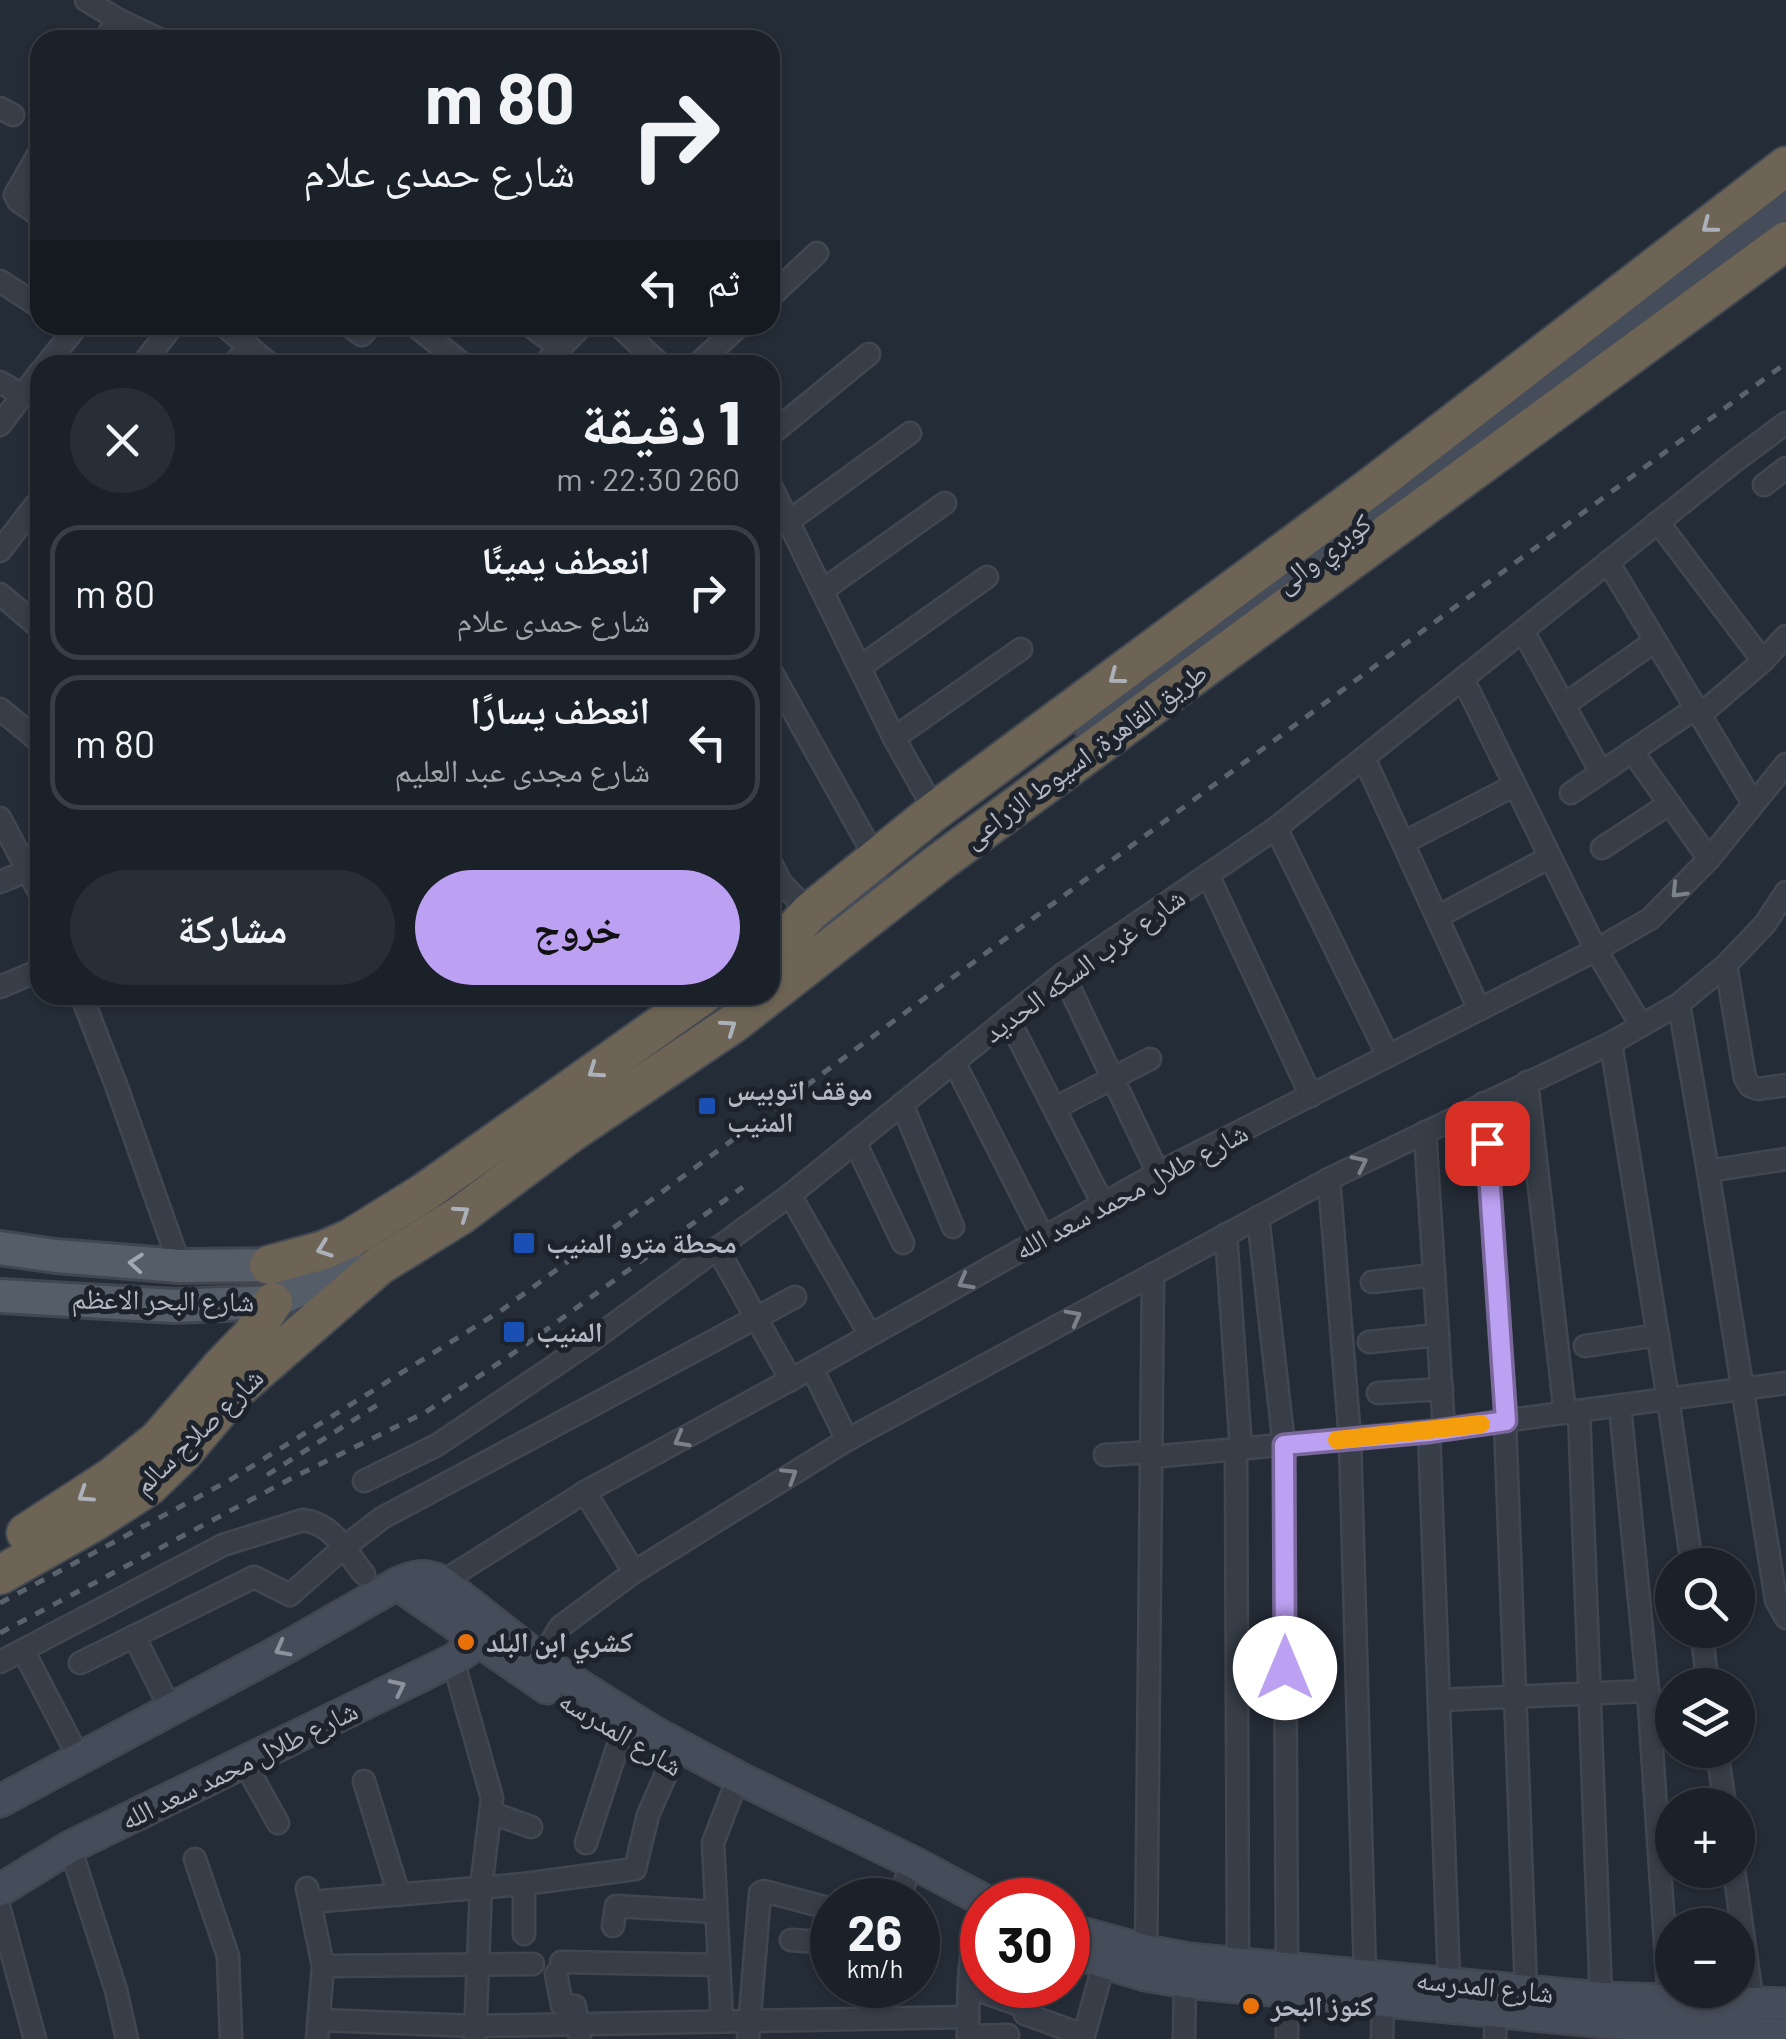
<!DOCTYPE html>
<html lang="ar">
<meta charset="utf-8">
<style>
body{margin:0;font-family:Barlow,"Noto Naskh Arabic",sans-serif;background:#282e35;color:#f1f3f6;direction:rtl;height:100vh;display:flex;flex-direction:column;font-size:38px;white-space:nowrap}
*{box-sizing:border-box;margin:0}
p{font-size:32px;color:#a0a3a8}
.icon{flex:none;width:55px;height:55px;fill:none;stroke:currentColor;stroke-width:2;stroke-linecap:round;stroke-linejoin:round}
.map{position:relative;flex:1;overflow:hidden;direction:ltr}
.panel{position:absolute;left:30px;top:355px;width:750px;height:650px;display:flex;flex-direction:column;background:#1b2129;border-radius:30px;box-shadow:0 2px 8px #0004,0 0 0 2px #393e46;direction:rtl}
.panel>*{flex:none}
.top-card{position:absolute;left:30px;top:30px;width:750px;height:305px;border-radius:30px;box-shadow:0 2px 8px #0004,0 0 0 2px #393e46;direction:rtl;background:#1b2129;color:#f1f3f6;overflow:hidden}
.tools{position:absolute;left:1655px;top:1548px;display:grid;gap:20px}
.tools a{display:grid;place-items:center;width:100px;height:100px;border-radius:50%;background:#1b2129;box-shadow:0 2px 8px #0004,0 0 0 2px #393e46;font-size:50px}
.speed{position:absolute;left:810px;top:1878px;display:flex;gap:20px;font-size:50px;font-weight:700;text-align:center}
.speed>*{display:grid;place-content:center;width:130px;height:130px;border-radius:50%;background:#1b2129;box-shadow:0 2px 8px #0004,0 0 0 2px #393e46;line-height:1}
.speed small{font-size:25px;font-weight:400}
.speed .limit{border:15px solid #d22;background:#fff;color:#111}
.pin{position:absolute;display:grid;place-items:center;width:85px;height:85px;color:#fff;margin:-42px;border-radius:20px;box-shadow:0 5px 15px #0006}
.me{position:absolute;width:110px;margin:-55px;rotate:0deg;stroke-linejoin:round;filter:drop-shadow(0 0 8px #0008)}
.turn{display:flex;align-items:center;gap:35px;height:210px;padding:0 40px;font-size:45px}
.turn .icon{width:130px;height:130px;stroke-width:2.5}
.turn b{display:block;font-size:70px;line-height:85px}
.then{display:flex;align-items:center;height:95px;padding:0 40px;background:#0003;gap:20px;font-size:38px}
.round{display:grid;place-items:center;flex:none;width:105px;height:105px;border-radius:52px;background:#282e35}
.summary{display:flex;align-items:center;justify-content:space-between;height:170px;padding:0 40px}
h1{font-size:60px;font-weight:800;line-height:75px}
.cta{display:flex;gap:20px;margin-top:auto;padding:20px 40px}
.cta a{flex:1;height:115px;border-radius:60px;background:#bca0f2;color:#111;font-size:40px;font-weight:800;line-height:115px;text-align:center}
.cta a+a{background:#282e35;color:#f1f3f6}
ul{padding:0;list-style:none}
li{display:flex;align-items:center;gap:30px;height:135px;margin:0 20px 15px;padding:0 20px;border:5px solid #393e46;border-radius:30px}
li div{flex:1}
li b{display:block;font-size:38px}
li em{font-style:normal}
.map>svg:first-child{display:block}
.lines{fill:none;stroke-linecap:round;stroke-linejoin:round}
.street-casing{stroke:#414751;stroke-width:25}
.secondary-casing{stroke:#414751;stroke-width:35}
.primary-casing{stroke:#414751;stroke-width:38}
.highway-casing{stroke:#424952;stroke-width:42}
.street{stroke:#373e48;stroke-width:20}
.secondary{stroke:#464d5a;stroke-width:30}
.primary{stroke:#555d68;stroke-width:32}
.highway{stroke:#6d6455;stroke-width:38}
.rail{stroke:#5a626e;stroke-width:5;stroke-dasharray:10 10;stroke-linecap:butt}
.oneway{stroke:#abb0b9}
.oneway2{stroke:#7b828c}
.oneway3{stroke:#9fa7b2}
.oneway4{stroke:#8c939f}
.route-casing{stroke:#7a689d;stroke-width:25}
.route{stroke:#bca0f2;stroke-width:18}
.slow{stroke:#f59e0b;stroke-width:18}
.transit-dot{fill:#1a4fb4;stroke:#1d232c;stroke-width:4}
.food-dot{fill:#e8710a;stroke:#1d232c;stroke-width:4}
.labels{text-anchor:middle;stroke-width:10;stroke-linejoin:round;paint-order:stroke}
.street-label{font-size:28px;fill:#b2b9c4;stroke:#1d232c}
.poi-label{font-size:28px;font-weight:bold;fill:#b2b9c4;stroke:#1d232c;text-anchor:start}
</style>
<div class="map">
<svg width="1786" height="2039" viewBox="0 0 1786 2039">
<rect width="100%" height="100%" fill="#242c37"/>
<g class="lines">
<defs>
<g id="street">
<polyline points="86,0 117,19 161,40"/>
<polyline points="105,40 117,19"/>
<polyline points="0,108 13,115"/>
<polyline points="40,151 15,195 18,201 40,216"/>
<polyline points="0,281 40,307"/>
<polyline points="770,297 817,253"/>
<polyline points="223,325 271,365"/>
<polyline points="348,325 362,335 371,325"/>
<polyline points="414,325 464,365"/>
<polyline points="529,325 560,348"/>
<polyline points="618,325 661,365"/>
<polyline points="46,365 78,325"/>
<polyline points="142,365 173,325"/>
<polyline points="233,365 249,346"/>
<polyline points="543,365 583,325"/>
<polyline points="697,365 740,325"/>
<polyline points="0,382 22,395"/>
<polyline points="0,425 40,372"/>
<polyline points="770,435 869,354"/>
<polyline points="770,484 894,738 935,811"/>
<polyline points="1764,485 1786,468"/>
<polyline points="789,521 910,433"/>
<polyline points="1658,522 1763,661"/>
<polyline points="0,551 40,499"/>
<polyline points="1608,562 1753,803"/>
<polyline points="823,590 945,503"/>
<polyline points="0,594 40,628"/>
<polyline points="1523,631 1601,772"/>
<polyline points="860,667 987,577"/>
<polyline points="770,669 876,859"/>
<polyline points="1463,679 1596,950 1641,1025"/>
<polyline points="1564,705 1655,641"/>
<polyline points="0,709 40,742"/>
<polyline points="1700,715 1763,661 1786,636"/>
<polyline points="894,738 1021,649"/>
<polyline points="1632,751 1709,859"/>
<polyline points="1364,758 1479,1009"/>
<polyline points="1571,793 1696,708"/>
<polyline points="0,818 40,894"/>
<polyline points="1276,828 1388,1056"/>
<polyline points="1403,843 1515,785"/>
<polyline points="1602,848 1669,804"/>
<polyline points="770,861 781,883 815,917"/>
<polyline points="1208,875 1311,1096"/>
<polyline points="0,882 29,870"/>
<polyline points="1437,917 1550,857"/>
<polyline points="1726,965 1745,1078 1750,1086 1758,1089 1786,1085"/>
<polyline points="1063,974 1158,1173"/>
<polyline points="0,987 40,970"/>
<polyline points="81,995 115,1082 180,1266"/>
<polyline points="1679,1004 1708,1171 1776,1600 1786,1618"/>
<polyline points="1008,1018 1103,1204"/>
<polyline points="1611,1043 1668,1399 1692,1565"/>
<polyline points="954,1062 1043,1237"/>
<polyline points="1527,1082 1565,1413"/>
<polyline points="1484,1103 1506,1421"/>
<polyline points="902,1104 953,1227"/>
<polyline points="1055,1108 1150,1059"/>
<polyline points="1425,1132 1444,1429"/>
<polyline points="855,1142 903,1243"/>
<polyline points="1708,1171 1786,1159"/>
<polyline points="1329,1179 1350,1439 1365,1974"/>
<polyline points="790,1195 870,1335"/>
<polyline points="1258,1217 1284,1445 1287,1966"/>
<polyline points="1226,1234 1241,1449"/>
<polyline points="717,1248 791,1380"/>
<polyline points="1372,1282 1434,1275"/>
<polyline points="1369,1342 1438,1335"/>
<polyline points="1585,1346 1658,1335"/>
<polyline points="812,1368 847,1440"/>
<polyline points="1378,1393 1442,1389"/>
<polyline points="1620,1406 1648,1691 1669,2001"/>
<polyline points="1579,1411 1601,1998"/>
<polyline points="1505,1421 1526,1990"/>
<polyline points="1429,1431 1449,1982"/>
<polyline points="1236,1449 1238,1962"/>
<polyline points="1105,1455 1151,1452"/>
<polyline points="1151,1457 1429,1431 1786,1383"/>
<polyline points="364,1481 437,1445 587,1344 790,1195 1063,974 1276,828 1731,464 1786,423"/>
<polyline points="585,1492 634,1572"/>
<polyline points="442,1582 585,1492 812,1368 1158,1173 1596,950 1650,919 1709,859 1786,764"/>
<polyline points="1701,1630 1708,1685"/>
<polyline points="134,1636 170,1708"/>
<polyline points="23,1650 79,1758"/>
<polyline points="453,1660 492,1798 481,1888 475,2037"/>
<path d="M0,1662l223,-117 80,-25c31,4 42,31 61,54"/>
<polyline points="80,1663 254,1577 290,1595 343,1548 382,1518 795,1297"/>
<polyline points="550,1674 550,1644 560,1627 634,1572 847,1440 1329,1179 1611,1043 1679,1004 1726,965 1765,924 1786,892"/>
<polyline points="1439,1700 1648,1691"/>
<polyline points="1717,1750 1725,1805"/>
<polyline points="244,1762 278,1823"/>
<polyline points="364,1781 399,1895"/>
<polyline points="492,1813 531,1827"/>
<polyline points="586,1843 621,1736"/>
<polyline points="70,1847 116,1990 127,2039"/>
<polyline points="195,1859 228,1956 231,2039"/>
<polyline points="1734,1870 1753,2004"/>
<polyline points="524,1884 524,1934"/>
<polyline points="307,1888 323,1966 317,2039"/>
<polyline points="900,1900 906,1878"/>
<polyline points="310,1902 524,1884 635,1869 648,1815 670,1765"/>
<polyline points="0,1910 35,2039"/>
<polyline points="613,1926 616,1906 715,1912"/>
<polyline points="791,1940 832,1943"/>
<polyline points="561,1962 718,1965"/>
<polyline points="1146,1963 1153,1274"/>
<polyline points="323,1966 533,1964"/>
<polyline points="556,1974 562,2005 575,2006 580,2039"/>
<polyline points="969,1987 1025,2007 1025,2014 1083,2035"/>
<polyline points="880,2018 884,1985"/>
<polyline points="319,2020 475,2026 968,2017"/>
<polyline points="722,2021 713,1843 731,1796"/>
<polyline points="968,2036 1008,2035"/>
<polyline points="748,2039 760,1893 764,1891 832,1909"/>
<path d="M968,2039c0,-44 0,-94 14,-137"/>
<polyline points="1083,2039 1104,1963"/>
<polyline points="1184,2039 1185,1982"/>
<polyline points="1287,2039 1287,1991"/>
<polyline points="1382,2039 1383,2001"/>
<polyline points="1495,2039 1496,2012"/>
</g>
<g id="secondary">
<polyline points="1091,729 1786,202"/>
<path d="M791,933c33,1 62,-25 87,-44"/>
<polyline points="397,1584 547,1688"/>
<path d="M0,1801l289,-155 108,-62c16,-8 29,-11 45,-2l108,85 105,66 86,46 173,84 69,37"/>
<polyline points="0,1890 70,1847 453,1660 478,1642"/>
<polyline points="1068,1929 1147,1951 1189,1959 1601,1998 1786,2004"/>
<polyline points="1068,1951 1145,1975 1185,1982 1678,2029 1786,2035"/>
</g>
<g id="primary">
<polyline points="0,1248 56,1256 180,1266 269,1265"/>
<polyline points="0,1296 174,1306 273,1302 292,1293 374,1267"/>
</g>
<g id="highway">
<polyline points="770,948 791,933 810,912 935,811 1372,486 1786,166"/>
<polyline points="269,1265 324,1250 351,1238 425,1192 703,995"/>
<polyline points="26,1533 112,1477 159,1439 222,1366 252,1335 273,1302"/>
<polyline points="0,1575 92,1523 149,1486 183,1453 236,1390 380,1265 461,1215 572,1132 734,1023 940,862 1786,241"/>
</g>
</defs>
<use href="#street" class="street-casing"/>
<use href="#secondary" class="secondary-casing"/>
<use href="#primary" class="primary-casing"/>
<use href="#highway" class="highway-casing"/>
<use href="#street" class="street"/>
<use href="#secondary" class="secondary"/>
<use href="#primary" class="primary"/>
<use href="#highway" class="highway"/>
<g class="rail">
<polyline points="267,1475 385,1400"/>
<polyline points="0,1603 230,1480 502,1310 1786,363"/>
<polyline points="0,1633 292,1478 426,1412 521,1348 743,1187"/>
</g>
</g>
<defs><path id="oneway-chevron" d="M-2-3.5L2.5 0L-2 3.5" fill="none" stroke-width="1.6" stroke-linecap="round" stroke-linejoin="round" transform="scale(2.5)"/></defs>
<g class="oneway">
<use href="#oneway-chevron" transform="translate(1709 226) rotate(142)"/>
<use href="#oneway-chevron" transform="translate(1116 677) rotate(143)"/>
<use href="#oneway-chevron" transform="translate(729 1027) rotate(-35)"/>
<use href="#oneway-chevron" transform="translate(595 1071) rotate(145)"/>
<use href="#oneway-chevron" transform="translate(462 1213) rotate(-35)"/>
<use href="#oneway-chevron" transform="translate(324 1249) rotate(160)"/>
<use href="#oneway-chevron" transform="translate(85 1495) rotate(147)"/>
</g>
<g class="oneway2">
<use href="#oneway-chevron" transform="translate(1678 891) rotate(134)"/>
<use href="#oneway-chevron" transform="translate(1360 1163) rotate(-26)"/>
<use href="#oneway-chevron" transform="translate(965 1282) rotate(151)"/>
<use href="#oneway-chevron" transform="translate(1074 1317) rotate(-28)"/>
<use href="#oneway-chevron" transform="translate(681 1440) rotate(151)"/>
<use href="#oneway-chevron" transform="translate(790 1475) rotate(-32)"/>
</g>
<use class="oneway3" href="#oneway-chevron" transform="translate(136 1263) rotate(-175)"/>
<g class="oneway4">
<use href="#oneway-chevron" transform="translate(282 1649) rotate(152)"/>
<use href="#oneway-chevron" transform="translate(398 1687) rotate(-26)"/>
</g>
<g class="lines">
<defs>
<polyline id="route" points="1285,1668 1284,1445 1429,1432 1506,1421 1487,1143"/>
</defs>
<use href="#route" class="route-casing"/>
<use href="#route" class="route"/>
<polyline class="slow" points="1337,1440 1481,1424"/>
</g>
<g class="transit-dot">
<rect x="697" y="1096" width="20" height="20" rx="5"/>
<rect x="512" y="1231" width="24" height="24" rx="5"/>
<rect x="502" y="1320" width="24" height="24" rx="5"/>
</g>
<g class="food-dot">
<circle cx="466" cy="1642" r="10"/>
<circle cx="1251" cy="2006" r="10"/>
</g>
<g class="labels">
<g class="street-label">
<text transform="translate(1323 553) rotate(-37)" y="10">كوبري والى</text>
<text transform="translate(1085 755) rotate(-36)" y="10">طريق القاهرة, اسيوط الزراعى</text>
<text transform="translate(1084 965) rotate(-36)" y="10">شارع غرب السكه الحديد</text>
<text transform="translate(1131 1191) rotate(-28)" y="10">شارع طلال محمد سعد الله</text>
<text transform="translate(163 1300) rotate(1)" y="10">شارع البحر الاعظم</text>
<text transform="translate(198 1431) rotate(-44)" y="10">شارع صلاح سالم</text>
<text transform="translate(621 1733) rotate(31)" y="10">شارع المدرسه</text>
<text transform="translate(239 1765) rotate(-26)" y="10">شارع طلال محمد سعد الله</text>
<text transform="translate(1485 1986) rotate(6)" y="10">شارع المدرسه</text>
</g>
<g class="poi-label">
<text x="727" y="1100">موقف اتوبيس<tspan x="727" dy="32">المنيب</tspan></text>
<text x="546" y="1253">محطة مترو المنيب</text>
<text x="536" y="1342">المنيب</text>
<text x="486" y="1652">كشري ابن البلد</text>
<text x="1271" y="2016">كنوز البحر</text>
</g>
</g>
</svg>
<div class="tools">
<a><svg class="icon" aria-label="search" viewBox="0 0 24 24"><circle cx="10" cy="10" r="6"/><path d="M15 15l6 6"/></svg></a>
<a><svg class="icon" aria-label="layers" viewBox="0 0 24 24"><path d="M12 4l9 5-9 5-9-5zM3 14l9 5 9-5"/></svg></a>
<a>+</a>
<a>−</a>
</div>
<div class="speed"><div>26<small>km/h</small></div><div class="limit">30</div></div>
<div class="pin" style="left:1487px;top:1143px;background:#d93025"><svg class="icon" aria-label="arrive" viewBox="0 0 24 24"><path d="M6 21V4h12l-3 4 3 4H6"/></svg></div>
<svg class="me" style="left:1285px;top:1668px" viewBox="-20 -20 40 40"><circle r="19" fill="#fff"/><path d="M0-13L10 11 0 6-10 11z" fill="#bca0f2"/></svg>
<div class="top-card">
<div class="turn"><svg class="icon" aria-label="right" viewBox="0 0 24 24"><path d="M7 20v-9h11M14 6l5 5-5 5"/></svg><div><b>80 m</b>شارع حمدى علام</div></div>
<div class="then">ثم<svg class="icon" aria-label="left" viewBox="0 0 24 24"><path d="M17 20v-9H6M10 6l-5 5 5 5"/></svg></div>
</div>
<section class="panel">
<div class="summary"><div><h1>1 دقيقة</h1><p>260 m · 22:30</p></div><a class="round"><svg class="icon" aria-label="close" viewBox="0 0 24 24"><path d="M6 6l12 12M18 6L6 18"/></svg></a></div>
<ul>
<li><svg class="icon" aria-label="right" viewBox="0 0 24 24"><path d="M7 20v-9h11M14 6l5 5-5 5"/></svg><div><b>انعطف يمينًا</b><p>شارع حمدى علام</p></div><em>80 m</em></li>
<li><svg class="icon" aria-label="left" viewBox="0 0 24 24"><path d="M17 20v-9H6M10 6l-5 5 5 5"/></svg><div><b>انعطف يسارًا</b><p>شارع مجدى عبد العليم</p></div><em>80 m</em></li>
</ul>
<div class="cta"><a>خروج</a><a>مشاركة</a></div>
</section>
</div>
